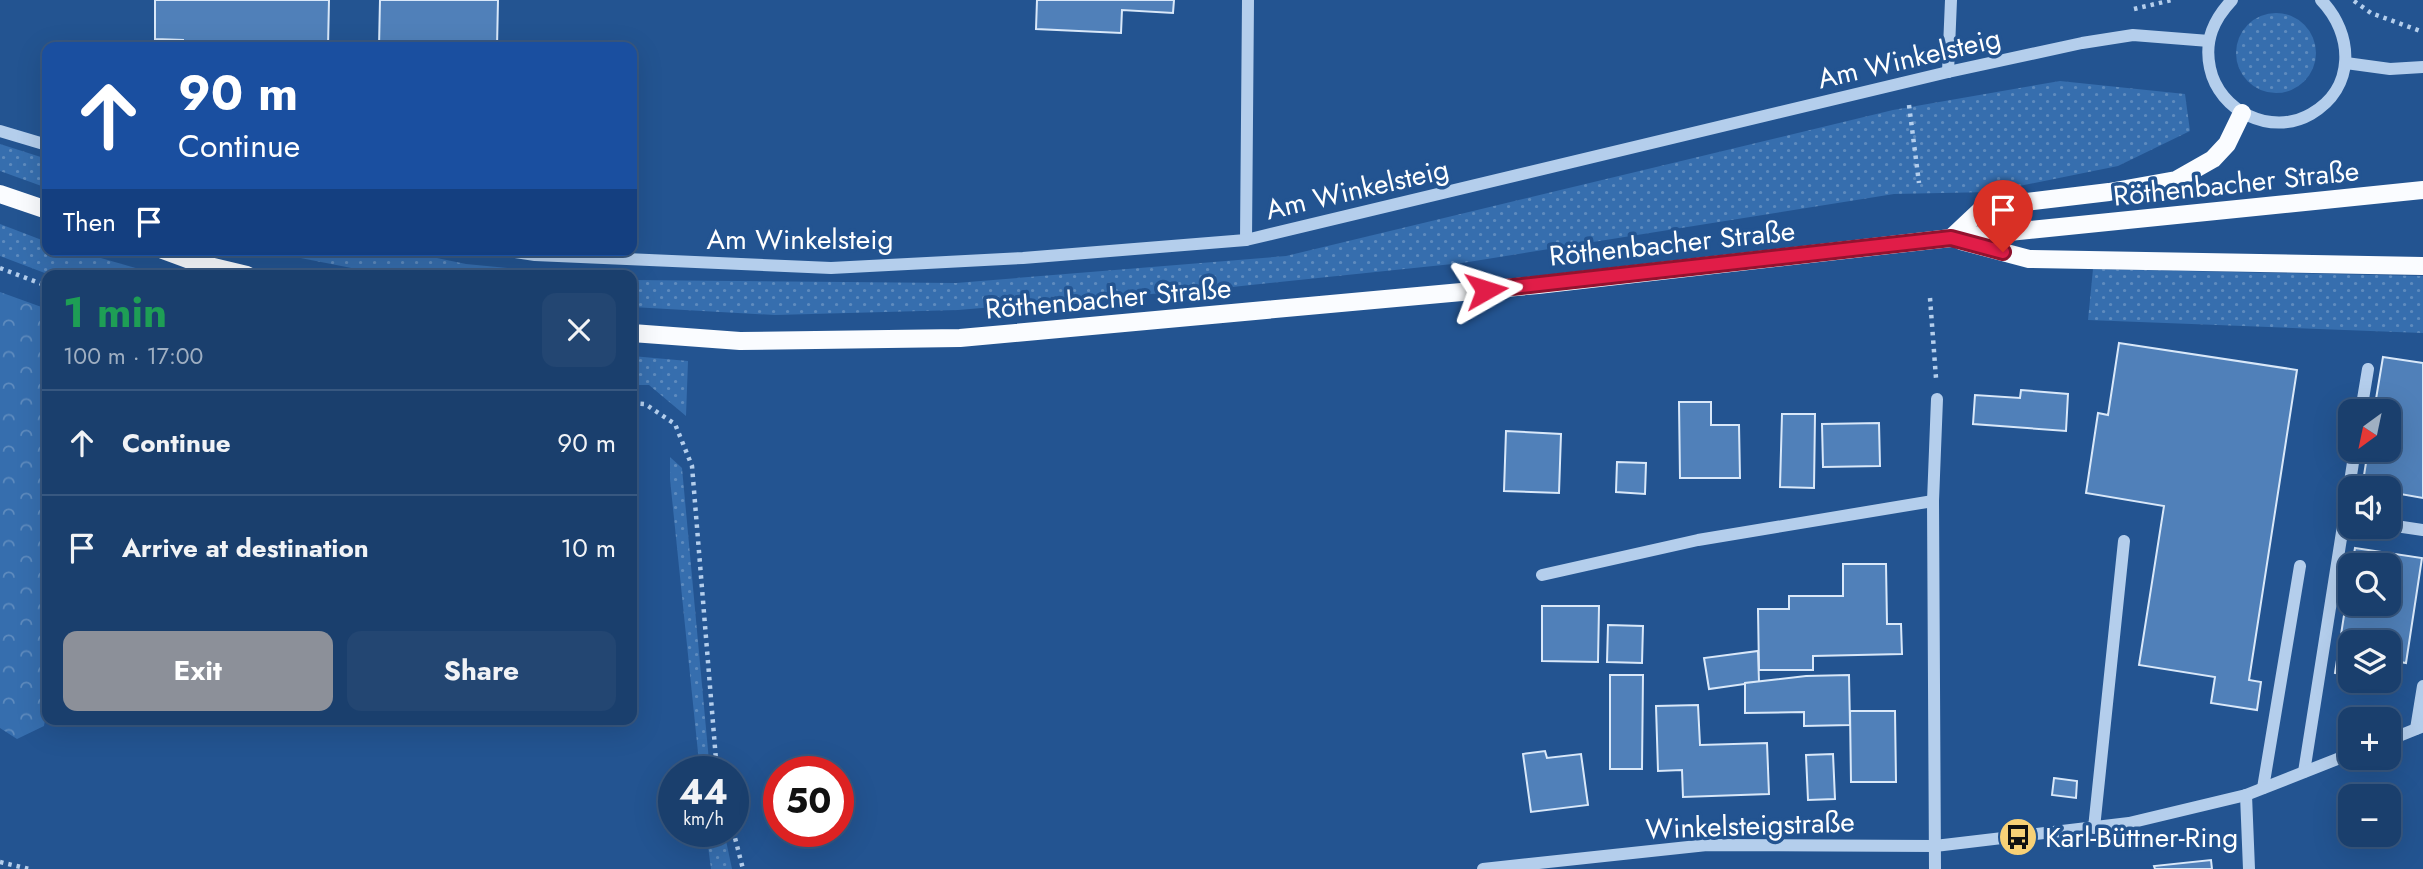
<!DOCTYPE html>
<meta charset="utf-8">
<style>
body{margin:0;font-family:Jost,sans-serif;background:#234672;color:#f1f3f6;height:100vh;display:flex;flex-direction:column;font-size:26px;white-space:nowrap}
*{box-sizing:border-box;margin:0}
p{font-size:23px;color:#9fafc2}
.icon{flex:none;width:38px;height:38px;fill:none;stroke:currentColor;stroke-width:2;stroke-linecap:round;stroke-linejoin:round}
.map{position:relative;flex:1;overflow:hidden}
.panel{position:absolute;left:42px;top:270px;width:595px;height:455px;display:flex;flex-direction:column;background:#1a3f6d;border-radius:14px;box-shadow:0 7px 28px #0002,0 0 0 2px #385880}
.panel>*{flex:none}
.hud{position:absolute;left:42px;top:42px;width:595px;height:214px;border-radius:14px;box-shadow:0 7px 28px #0002,0 0 0 2px #385880;background:#1a4fa0;color:#fff;overflow:hidden}
.needle{width:46px;rotate:213deg}
.fabs{position:absolute;left:2338px;top:399px;display:grid;gap:14px}
.fabs a{display:grid;place-items:center;width:63px;height:63px;border-radius:14px;background:#1a3f6d;box-shadow:0 7px 28px #0002,0 0 0 2px #385880;font-size:35px}
.speed{position:absolute;left:658px;top:756px;display:flex;gap:14px;font-size:35px;font-weight:700;text-align:center}
.speed>*{display:grid;place-content:center;width:91px;height:91px;border-radius:50%;background:#1a3f6d;box-shadow:0 7px 28px #0002,0 0 0 2px #385880;line-height:1}
.speed small{font-size:18px;font-weight:400}
.speed .limit{border:10px solid #d22;background:#fff;color:#111}
.pin{position:absolute;display:grid;place-items:center;width:60px;height:60px;color:#fff;margin:-72px -30px;border-radius:50% 50% 50% 0;rotate:-45deg;box-shadow:0 0 7px #0007}
.pin .icon{rotate:45deg}
.me{position:absolute;width:77px;margin:-38px;rotate:84deg;stroke-linejoin:round;filter:drop-shadow(0 0 5px #0008)}
.turn{display:flex;align-items:center;gap:24px;height:147px;padding:0 21px;font-size:32px}
.turn .icon{width:91px;height:91px;stroke-width:2.5}
.turn b{display:block;font-size:49px;line-height:60px}
.then{display:flex;align-items:center;height:66px;padding:0 21px;background:#0003;gap:14px;font-size:26px}
.round{display:grid;place-items:center;flex:none;width:74px;height:74px;border-radius:14px;background:#234672}
.overview{display:flex;align-items:center;justify-content:space-between;height:119px;padding:0 21px}
h1{font-size:42px;font-weight:700;line-height:52px;color:#1e9e55}
.primary-button{display:flex;gap:14px;margin-top:auto;padding:14px 21px}
.primary-button a{flex:1;height:80px;border-radius:14px;background:#8c9099;color:#fff;font-size:28px;font-weight:700;line-height:80px;text-align:center}
.primary-button a+a{background:#234672;color:#f1f3f6}
ul{padding:0;list-style:none}
li{display:flex;align-items:center;gap:21px;height:105px;padding:0 21px;border-top:2px solid #385880}
li div{flex:1}
li b{display:block;font-size:26px}
li em{font-style:normal}
.map>svg:first-child{display:block}
.grass{fill:url(#grass-dots)}
.forest{fill:url(#forest-crowns)}
.building{fill:#5080b9;stroke:#d9e8f9;stroke-width:2}
.lines{fill:none;stroke-linecap:round;stroke-linejoin:round}
.path{stroke:#b4ceec;stroke-width:4.5;stroke-dasharray:3.5 5;stroke-linecap:butt}
.minor{stroke:#b4ceec;stroke-width:12}
.major{stroke:#fafcff;stroke-width:18}
.route-casing{stroke:#92132f;stroke-width:18}
.route{stroke:#e11d48;stroke-width:12}
.labels{text-anchor:middle;stroke-width:7;stroke-linejoin:round;paint-order:stroke}
.street-label{font-size:28px;fill:#fff;stroke:#235491}
.poi-label{font-size:28px;fill:#fff;stroke:#235491;text-anchor:start}
</style>
<div class="map">
<svg width="2423" height="869" viewBox="0 0 2423 869">
<defs>
<pattern id="grass-dots" width="8" height="8" patternUnits="userSpaceOnUse" patternTransform="scale(1.75)"><rect width="8" height="8" fill="#366eae"/><path d="M2 2h.1M6 6h.1" fill="none" stroke="#5e8bbe" stroke-width="1.8" stroke-linecap="round"/></pattern>
<pattern id="forest-crowns" width="20" height="18" patternUnits="userSpaceOnUse" patternTransform="scale(1.75)"><rect width="20" height="18" fill="#366eae"/><path d="M2 6a3 3 0 1 1 6 0M12 15a3 3 0 1 1 6 0" fill="none" stroke="#5e8bbe"/></pattern>
</defs>
<rect width="100%" height="100%" fill="#235491"/>
<g class="grass">
<circle cx="2276" cy="53" r="40"/>
<polygon points="2060,81 2185,94 2190,131 2118,166 1990,192 1894,194 1462,263 1223,288 958,310 775,315 632,307 632,280 956,283 1286,256 1893,110"/>
<polygon points="0,144 47,159 47,188 0,171"/>
<polygon points="0,224 47,242 47,250 73,250 160,275 50,275 0,256"/>
<polygon points="260,250 398,250 466,264 578,275 387,275"/>
<polygon points="2093,269 2423,276 2423,333 2088,320"/>
<polygon points="632,356 688,361 686,416 649,385 632,385"/>
<polygon points="670,457 682,468 710,772 700,772 670,479"/>
<polygon points="706,831 724,831 732,869 711,869"/>
</g>
<polygon class="forest" points="0,292 47,309 47,509 43,544 42,595 47,630 47,707 44,726 17,739 0,728"/>
<g class="building">
<polygon points="155,0 329,0 328,47 183,47 183,40 155,39"/>
<polygon points="380,0 498,0 497,47 379,47"/>
<polygon points="1037,0 1174,0 1173,13 1122,10 1121,33 1036,29"/>
<polygon points="2119,343 2297,370 2249,680 2261,682 2257,710 2211,703 2215,677 2139,665 2164,506 2086,493 2098,413 2108,415"/>
<polygon points="2383,357 2423,363 2423,498 2389,492 2389,488 2362,488 2368,450 2389,450 2389,411 2374,411"/>
<polygon points="2021,390 2068,394 2066,431 1973,424 1975,395 2020,398"/>
<polygon points="1679,402 1711,402 1711,425 1739,425 1740,478 1680,478"/>
<polygon points="1782,414 1815,414 1814,488 1780,487"/>
<polygon points="1879,423 1880,466 1823,467 1822,424"/>
<polygon points="1506,431 1561,434 1559,493 1504,491"/>
<polygon points="1617,462 1646,463 1645,494 1616,492"/>
<polygon points="2355,548 2422,558 2406,663 2389,660 2389,642 2350,642 2350,676 2335,673 2350,577 2350,604 2389,604 2389,565 2352,565"/>
<polygon points="1843,564 1886,564 1887,624 1901,624 1902,654 1813,656 1813,670 1759,670 1758,609 1789,609 1789,596 1843,596"/>
<polygon points="1542,606 1599,606 1598,662 1542,661"/>
<polygon points="1608,625 1643,626 1642,663 1607,662"/>
<polygon points="1758,651 1759,682 1709,689 1704,658"/>
<polygon points="1610,675 1643,675 1642,769 1610,769"/>
<polygon points="1849,675 1850,725 1804,726 1804,712 1745,713 1745,683 1806,676"/>
<polygon points="1698,705 1700,745 1767,743 1769,794 1683,797 1682,770 1658,771 1656,706"/>
<polygon points="1850,711 1895,711 1896,782 1851,782"/>
<polygon points="1545,751 1547,758 1581,754 1588,805 1531,812 1523,754"/>
<polygon points="1833,754 1835,799 1808,800 1806,755"/>
<polygon points="2054,778 2077,781 2076,798 2052,795"/>
<polygon points="2211,860 2212,869 2155,869 2154,866"/>
</g>
<g class="lines">
<g class="path">
<polyline points="2354,1 2371,13 2423,32"/>
<polyline points="2134,9 2172,0"/>
<polyline points="1909,105 1919,183"/>
<polyline points="0,268 47,286"/>
<polyline points="1930,298 1936,378"/>
<polyline points="632,403 645,404 675,424 692,466 716,760 719,772"/>
<polyline points="733,830 743,869"/>
<polyline points="0,862 29,869"/>
</g>
<g class="minor">
<path d="M2232,0c-18,19 -28,40 -22,68 9,43 61,69 101,46 45,-26 43,-80 10,-114"/>
<polyline points="2346,63 2390,69 2423,67"/>
<polyline points="1948,72 1951,0"/>
<polyline points="0,131 47,145"/>
<polyline points="1246,240 1248,0"/>
<polyline points="502,250 535,255 831,268 1023,258 1246,240 1948,72 2082,43 2133,35 2209,41"/>
<polyline points="2361,411 2368,369"/>
<polyline points="2389,525 2423,530"/>
<polyline points="1542,575 1698,540 1933,501"/>
<polyline points="2416,729 2423,686"/>
<polyline points="2389,740 2421,727"/>
<polyline points="2304,772 2355,450"/>
<polyline points="2263,788 2300,566"/>
<polyline points="2246,795 2249,869"/>
<polyline points="2094,828 2124,541"/>
<polyline points="1483,869 1707,845 1935,846 2129,823 2246,795 2350,754"/>
<polyline points="1935,869 1933,501 1937,399"/>
</g>
<g class="major">
<polyline points="0,194 47,210"/>
<polyline points="1951,238 1984,207 2109,192 2176,180 2213,159 2227,144 2242,113"/>
<polyline points="1961,241 2029,259 2423,266"/>
<polyline points="163,250 201,264 247,275"/>
<polyline points="632,333 740,341 960,338 1538,285 1951,238 2423,190"/>
</g>
</g>
<g class="lines">
<defs>
<polyline id="route" points="1486,290 1951,238 2003,252"/>
</defs>
<use href="#route" class="route-casing"/>
<use href="#route" class="route"/>
</g>
<defs>
<symbol id="bus-disc" viewBox="-11 -11 22 22"><circle r="9.5" fill="#f8d176" stroke="#235491"/><path d="M-5-6H5V4H4V6H2V4H-2V6H-4V4H-5ZM-3.5-4V0h7V-4ZM-3.5 1.2v1.5H-2V1.2ZM2 1.2v1.5H3.5V1.2Z" fill="#111"/></symbol>
</defs>
<g fill-rule="evenodd">
<use href="#bus-disc" x="1996" y="815" width="44" height="44"/>
</g>
<g class="labels">
<g class="street-label">
<text transform="translate(1909 58) rotate(-13)" y="10">Am Winkelsteig</text>
<text transform="translate(2236 183) rotate(-6)" y="10">Röthenbacher Straße</text>
<text transform="translate(1357 189) rotate(-13)" y="10">Am Winkelsteig</text>
<text x="800" y="249">Am Winkelsteig</text>
<text transform="translate(1672 243) rotate(-6)" y="10">Röthenbacher Straße</text>
<text transform="translate(1108 298) rotate(-5)" y="10">Röthenbacher Straße</text>
<text transform="translate(1750 825) rotate(-2)" y="10">Winkelsteigstraße</text>
</g>
<g class="poi-label">
<text x="2045" y="847">Karl-Büttner-Ring</text>
</g>
</g>
</svg>
<div class="fabs">
<a><svg class="needle" viewBox="-14 -14 28 28"><path d="M0-13l5 13h-10z" fill="#e53935"/><path d="M0 13l5-13h-10z" fill="#9fafc2"/></svg></a>
<a><svg class="icon" aria-label="sound" viewBox="0 0 24 24"><path d="M4 9h4l5-4v14l-5-4H4zM17 9q2 3 0 6"/></svg></a>
<a><svg class="icon" aria-label="search" viewBox="0 0 24 24"><circle cx="10" cy="10" r="6"/><path d="M15 15l6 6"/></svg></a>
<a><svg class="icon" aria-label="layers" viewBox="0 0 24 24"><path d="M12 4l9 5-9 5-9-5zM3 14l9 5 9-5"/></svg></a>
<a>+</a>
<a>−</a>
</div>
<div class="speed"><div>44<small>km/h</small></div><div class="limit">50</div></div>
<div class="pin" style="left:2003px;top:252px;background:#d93025"><svg class="icon" aria-label="arrive" viewBox="0 0 24 24"><path d="M6 21V4h12l-3 4 3 4H6"/></svg></div>
<svg class="me" style="left:1486px;top:290px" viewBox="-20 -20 40 40"><path d="M0-17L14 15 0 8-14 15z" fill="#e11d48" stroke="#fff" stroke-width="4"/></svg>
<div class="hud">
<div class="turn"><svg class="icon" aria-label="ahead" viewBox="0 0 24 24"><path d="M12 20V5M6 11l6-6 6 6"/></svg><div><b>90 m</b>Continue</div></div>
<div class="then">Then<svg class="icon" aria-label="arrive" viewBox="0 0 24 24"><path d="M6 21V4h12l-3 4 3 4H6"/></svg></div>
</div>
<section class="panel">
<div class="overview"><div><h1>1 min</h1><p>100 m · 17:00</p></div><a class="round"><svg class="icon" aria-label="close" viewBox="0 0 24 24"><path d="M6 6l12 12M18 6L6 18"/></svg></a></div>
<ul>
<li><svg class="icon" aria-label="ahead" viewBox="0 0 24 24"><path d="M12 20V5M6 11l6-6 6 6"/></svg><div><b>Continue</b></div><em>90 m</em></li>
<li><svg class="icon" aria-label="arrive" viewBox="0 0 24 24"><path d="M6 21V4h12l-3 4 3 4H6"/></svg><div><b>Arrive at destination</b></div><em>10 m</em></li>
</ul>
<div class="primary-button"><a>Exit</a><a>Share</a></div>
</section>
</div>
